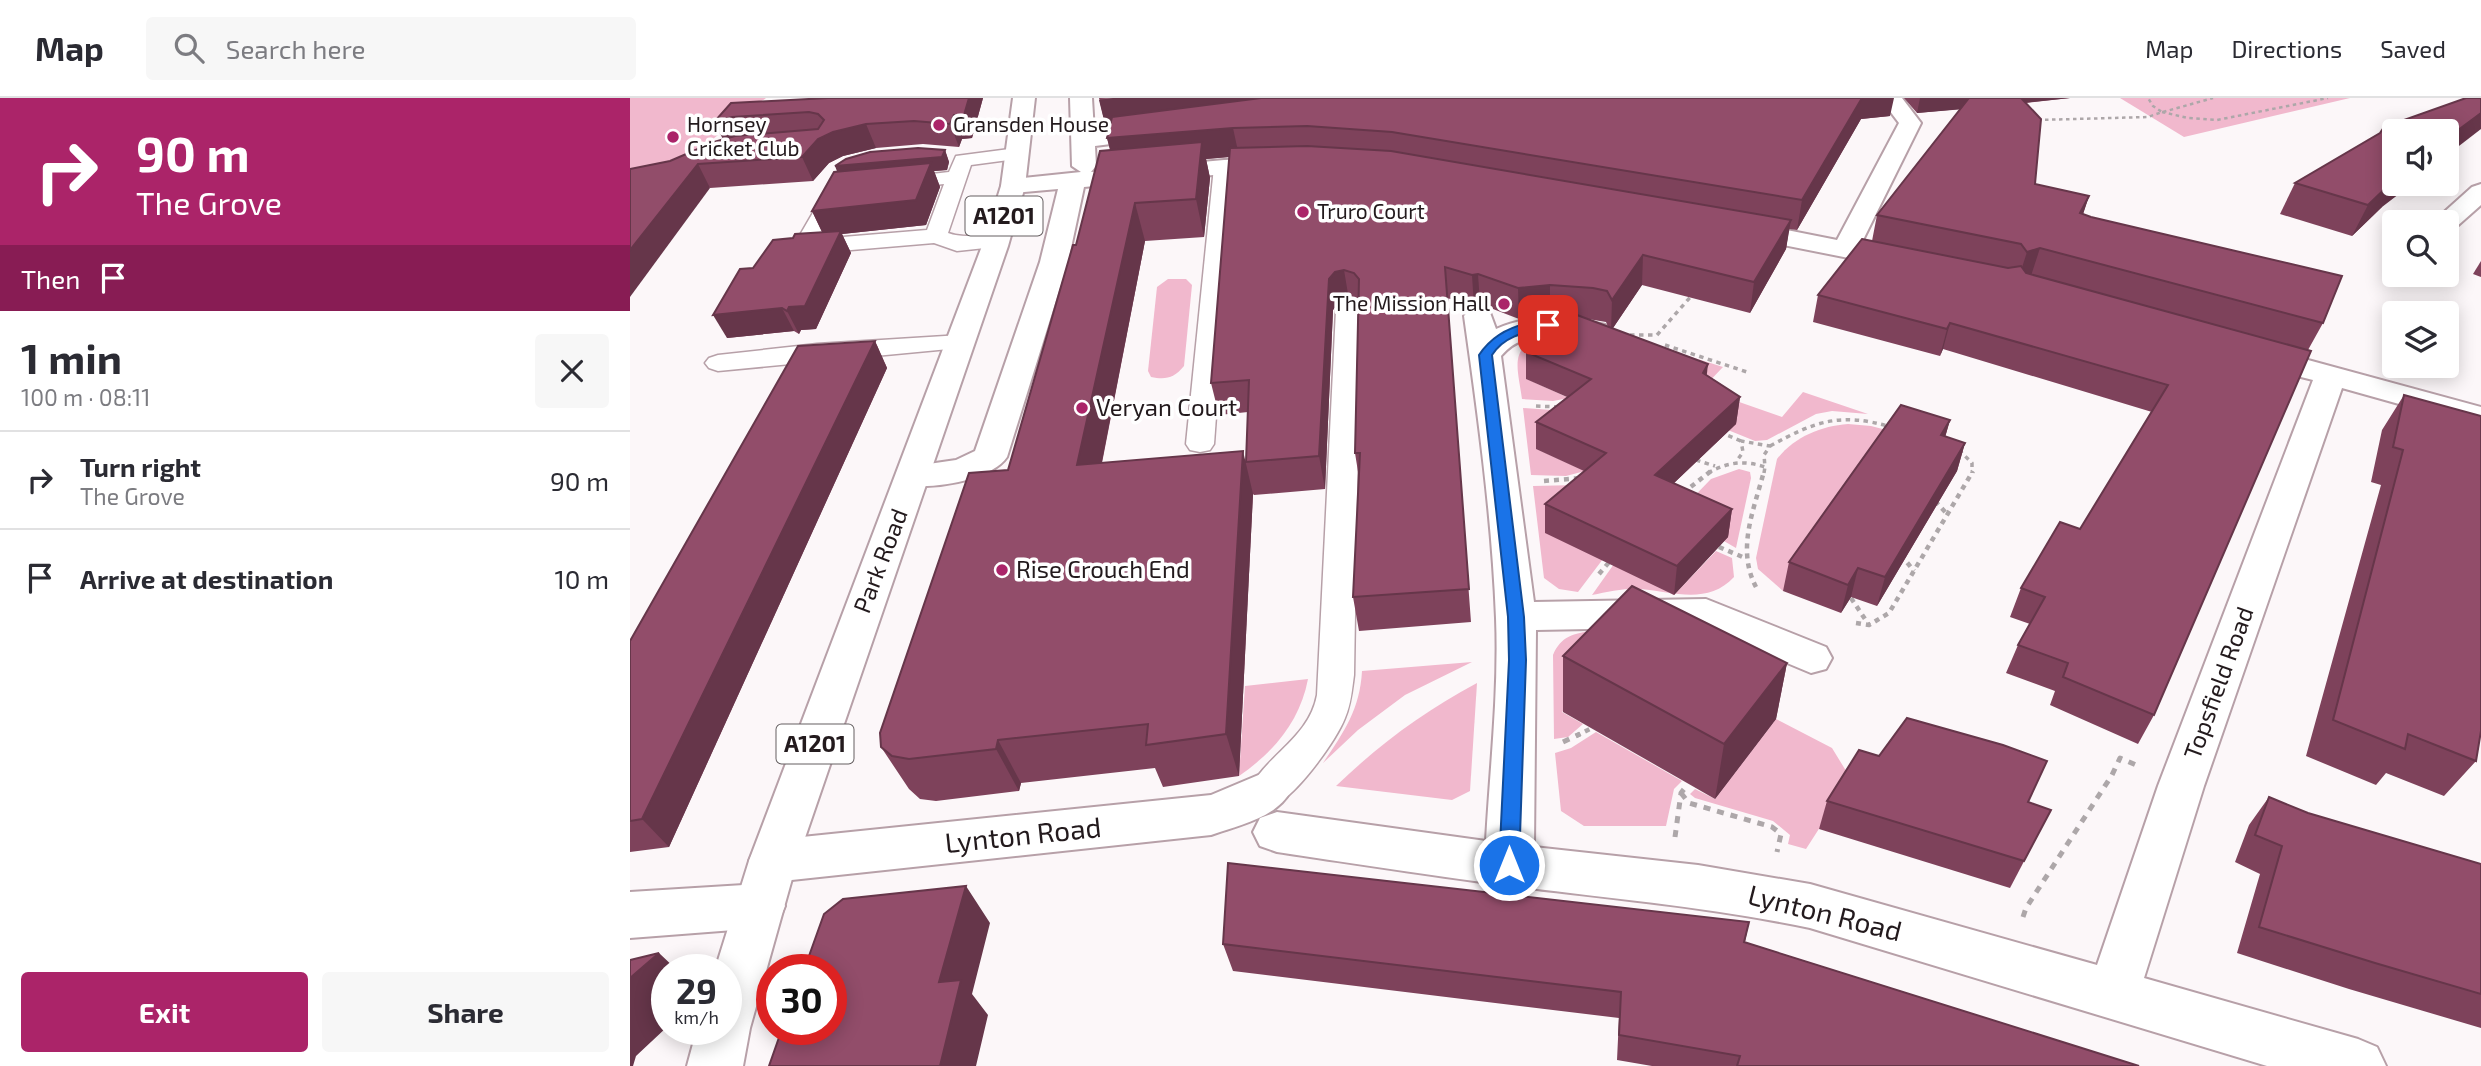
<!DOCTYPE html>
<meta charset="utf-8">
<style>
body{margin:0;font-family:"Exo 2",sans-serif;background:#f7f7f7;color:#2b2b33;height:100vh;display:flex;flex-direction:column;font-size:26px;white-space:nowrap}
*{box-sizing:border-box;margin:0}
p{font-size:23px;color:#7c7c81}
.icon{flex:none;width:38px;height:38px;fill:none;stroke:currentColor;stroke-width:2;stroke-linecap:round;stroke-linejoin:round}
.map{position:relative;flex:1;overflow:hidden}
.sheet{display:flex;flex-direction:column;background:#fff;width:630px}
.sheet>*{flex:none}
.guide{background:#ab2469;color:#fff;overflow:hidden}
.controls{position:absolute;left:1752px;top:21px;display:grid;gap:14px}
.controls a{display:grid;place-items:center;width:77px;height:77px;border-radius:7px;background:#fff;box-shadow:0 4px 18px #0003;font-size:35px}
.speed{position:absolute;left:21px;top:856px;display:flex;gap:14px;font-size:35px;font-weight:700;text-align:center}
.speed>*{display:grid;place-content:center;width:91px;height:91px;border-radius:50%;background:#fff;box-shadow:0 4px 18px #0003;line-height:1}
.speed small{font-size:18px;font-weight:400}
.speed .limit{border:10px solid #d22;background:#fff;color:#111}
.pin{position:absolute;display:grid;place-items:center;width:60px;height:60px;color:#fff;margin:-30px;border-radius:14px;box-shadow:0 4px 10px #0006}
.me{position:absolute;width:77px;margin:-38px;rotate:0deg;stroke-linejoin:round;filter:drop-shadow(0 0 5px #0008)}
.turn{display:flex;align-items:center;gap:24px;height:147px;padding:0 21px;font-size:32px}
.turn .icon{width:91px;height:91px;stroke-width:2.5}
.turn b{display:block;font-size:49px;line-height:60px}
.then{display:flex;align-items:center;height:66px;padding:0 21px;background:#0003;gap:14px;font-size:26px}
.round{display:grid;place-items:center;flex:none;width:74px;height:74px;border-radius:7px;background:#f7f7f7}
.headline{display:flex;align-items:center;justify-content:space-between;height:119px;padding:0 21px}
h1{font-size:42px;font-weight:700;line-height:52px}
.button{display:flex;gap:14px;margin-top:auto;padding:14px 21px}
.button a{flex:1;height:80px;border-radius:7px;background:#ab2469;color:#fff;font-size:28px;font-weight:700;line-height:80px;text-align:center}
.button a+a{background:#f7f7f7;color:#2b2b33}
ul{padding:0;list-style:none}
li{display:flex;align-items:center;gap:21px;height:98px;padding:0 21px;border-top:2px solid #e1e1e2}
li div{flex:1}
li b{display:block;font-size:26px}
li em{font-style:normal}
header{display:flex;align-items:center;gap:42px;box-sizing:border-box;height:98px;padding:0 35px;background:#fff;border-bottom:2px solid #e1e1e2}
header strong{font-size:33px}
nav{display:flex;gap:38px;margin-inline-start:auto;font-size:24px}
.search{width:490px;height:63px;background:#f7f7f7;display:flex;align-items:center;gap:18px;box-sizing:border-box;padding:0 24px;border-radius:7px;color:#7c7c81;font-size:26px}
main{display:flex;flex:1;min-height:0}
.map>svg:first-child{display:block}
.green{fill:#f1b8cd}
.lines{fill:none;stroke-linecap:round;stroke-linejoin:round}
.service-casing{stroke:#b7a0a8;stroke-width:3}
.minor-casing{stroke:#b7a0a8;stroke-width:4}
.tertiary-casing{stroke:#b7a0a8;stroke-width:4}
.primary-casing{stroke:#b7a0a8;stroke-width:4}
.path-far3{stroke:#ada7a9;stroke-width:2.5;stroke-dasharray:3.5 3.5;stroke-linecap:butt}
.path-far2{stroke:#ada7a9;stroke-width:3.5;stroke-dasharray:4.5 4.5;stroke-linecap:butt}
.path-far1{stroke:#ada7a9;stroke-width:4.5;stroke-dasharray:5 5;stroke-linecap:butt}
.path{stroke:#ada7a9;stroke-width:5;stroke-dasharray:7 7;stroke-linecap:butt}
.service{fill:#fff;fill-rule:evenodd}
.minor{fill:#fff;fill-rule:evenodd}
.tertiary{fill:#fff;fill-rule:evenodd}
.primary{fill:#fff;fill-rule:evenodd}
.wall{fill:#7e425b;fill-rule:evenodd}
.shaded-wall{fill:#66364a}
.building{fill:#924d6a;stroke:#66364a;stroke-width:2}
.route{fill:#1a73e8;stroke:#114b97;stroke-width:2}
.poi-dot{fill:#ab2469;stroke:#fff;stroke-width:2.5}
.labels{text-anchor:middle;stroke-width:7;stroke-linejoin:round;paint-order:stroke}
.far-poi-label{font-size:21px;fill:#231a1d;stroke:#fff;text-anchor:start}
.shield{fill:#fff;stroke:#655f61;stroke-width:2}
.shield-label{font-size:23px;font-weight:bold;fill:#231a1d}
.poi-label{font-size:24px;fill:#231a1d;stroke:#fff;text-anchor:start}
.street-label{font-size:24px;fill:#231a1d;stroke:#fff}
.near-street-label{font-size:28px;fill:#231a1d;stroke:#fff}
</style>
<header>
<strong>Map</strong>
<div class="search"><svg class="icon" aria-label="search" viewBox="0 0 24 24"><circle cx="10" cy="10" r="6"/><path d="M15 15l6 6"/></svg>Search here</div>
<nav><a>Map</a><a>Directions</a><a>Saved</a></nav>
</header>
<main>
<section class="sheet">
<div class="guide">
<div class="turn"><svg class="icon" aria-label="right" viewBox="0 0 24 24"><path d="M7 20v-9h11M14 6l5 5-5 5"/></svg><div><b>90 m</b>The Grove</div></div>
<div class="then">Then<svg class="icon" aria-label="arrive" viewBox="0 0 24 24"><path d="M6 21V4h12l-3 4 3 4H6"/></svg></div>
</div>
<div class="headline"><div><h1>1 min</h1><p>100 m · 08:11</p></div><a class="round"><svg class="icon" aria-label="close" viewBox="0 0 24 24"><path d="M6 6l12 12M18 6L6 18"/></svg></a></div>
<ul>
<li><svg class="icon" aria-label="right" viewBox="0 0 24 24"><path d="M7 20v-9h11M14 6l5 5-5 5"/></svg><div><b>Turn right</b><p>The Grove</p></div><em>90 m</em></li>
<li><svg class="icon" aria-label="arrive" viewBox="0 0 24 24"><path d="M6 21V4h12l-3 4 3 4H6"/></svg><div><b>Arrive at destination</b></div><em>10 m</em></li>
</ul>
<div class="button"><a>Exit</a><a>Share</a></div>
</section>
<div class="map">
<svg width="1851" height="968" viewBox="0 0 1851 968">
<rect width="100%" height="100%" fill="#fcf7f9"/>
<g class="green">
<polygon points="0,0 136,0 39,75 0,75"/>
<polygon points="1490,0 1720,0 1554,39"/>
<path d="M538,181h18l6,6 -8,81c-10,12 -18,14 -33,11l-3,-6 9,-84z"/>
<path d="M917,238l116,12 60,19 -21,22 80,28 21,-25 65,22 -36,-3 -16,3 -49,26 -12,1 -37,-15 -191,-47 42,19 -16,3 -31,-2c-4,-31 -15,-54 25,-63z"/>
<polygon points="893,310 922,312 907,351 955,373 936,378 901,377"/>
<path d="M1218,326l23,2 23,6 -111,159 -25,-22 -2,-11 21,-99c17,-22 44,-33 71,-35z"/>
<polygon points="1109,371 1120,374 1121,380 1106,450 1047,416 1081,381"/>
<polygon points="947,387 916,434 973,461 948,494 929,491 914,480 903,388"/>
<path d="M1086,453l16,7 2,19c-26,28 -60,15 -93,12 -16,-1 -33,3 -49,6l22,-31 60,31z"/>
<path d="M963,533l35,12 -66,69 21,12 -15,13 -14,2 -1,-84c8,-19 21,-22 40,-24z"/>
<path d="M842,564l-67,33 -47,35 -35,33c21,-31 37,-54 39,-92z"/>
<path d="M678,581c-8,42 -34,73 -69,97l6,-90z"/>
<path d="M847,585l-7,108 -18,9 -116,-14c45,-43 87,-74 141,-103z"/>
<polygon points="1146,621 1202,650 1221,681 1176,751 1158,746 1160,737 1143,723 1065,700 1060,696 1065,691 1085,701"/>
<polygon points="966,634 1052,683 1044,691 1036,728 954,728 931,713 925,655 941,650"/>
</g>
<g class="lines">
<defs>
<g id="service">
<path d="M387,50l10,6 -3,4 -53,7 -23,68c19,7 37,-1 56,3l3,5 -3,5 -47,5 -23,-8 -130,11 -8,-2 -3,-5 36,-62 12,-3 7,2 3,4 -7,5 -25,46 108,-9 17,-46 -48,5 -7,-2 -3,-4 3,-4 60,-7 7,-16z"/>
<polygon points="594,63 601,65 604,69 584,346 580,352 570,354 560,352 556,346 584,69 587,65"/>
<path d="M718,205l8,2 4,5 -6,365c-2,15 -3,29 -9,43 -9,23 -44,70 -64,83 -9,6 -17,3 -26,0l-6,-11c18,-36 60,-52 68,-95l19,-385 4,-5z"/>
<polygon points="331,237 340,239 343,244 340,249 88,273 79,270 75,265 79,260 88,257 187,246"/>
</g>
<g id="minor">
<path d="M440,0h22l2,34 65,-8 8,2 3,5 -3,5 -8,2 -64,8 1,20 -5,6 133,-12 59,-2 9,2 3,5 -3,5 -9,2 -59,2 -140,13 -16,75 -61,195c-16,24 -80,34 -106,27l-5,-8 5,-8 55,-8 19,-9 65,-189 18,-73 -45,4 -9,-2 -3,-5 3,-5 9,-2 68,-7 -9,-6z"/>
<polygon points="1250,0 1272,0 1291,25 1231,146 1284,157 1288,163 1284,169 1274,171 1098,136 1094,130 1098,124 1107,122 1207,142 1269,25"/>
<polygon points="1851,86 1851,107 1825,130 1816,132 1816,124 1803,124 1842,89"/>
<path d="M849,209l10,3 7,19c34,-15 73,-13 109,-4l4,6 -4,6c-37,10 -74,-16 -104,19l33,246 172,-3 120,48 6,11 -6,11 -15,4 -110,-46 -165,3 -2,217 164,18 112,19 287,81 61,-179 155,-406 -16,-4 -5,-7 5,-7 11,-2 173,47v20l-139,-39 -138,398 -60,192 214,61 19,8 9,19h-119l-457,-138c-96,-20 -193,-29 -290,-41 -81,-10 -162,-23 -243,-35l-17,-6 -7,-14 7,-14 17,-6 209,29c4,-74 13,-149 10,-223 -4,-100 -18,-203 -32,-302l5,-6z"/>
<path d="M638,673l16,6 7,13c-14,28 -52,35 -80,45l-438,47 -17,-6 -7,-15 7,-15 17,-6 438,-45z"/>
</g>
<polygon id="tertiary" points="130,786 148,792 155,808 148,824 130,830 0,840 0,794"/>
<polygon id="primary" points="383,0 405,0 395,88 378,148 167,763 120,930 113,968 57,968 67,931 96,931 96,872 85,872 119,763 352,148 371,88"/>
</defs>
<use href="#service" class="service-casing"/>
<use href="#minor" class="minor-casing"/>
<use href="#tertiary" class="tertiary-casing"/>
<use href="#primary" class="primary-casing"/>
<g class="path-far3">
<polyline points="1532,14 1558,20 1587,22 1698,0"/>
<polyline points="1533,14 1583,0"/>
<polyline points="1408,22 1518,19 1532,14 1523,8 1518,0"/>
</g>
<g class="path-far2">
<polyline points="1000,237 1027,237 1063,196"/>
<polyline points="1035,247 1120,275"/>
<polyline points="906,308 928,309"/>
<polyline points="1090,334 1111,343"/>
<path d="M1140,348c46,-25 70,-34 121,-19"/>
<polyline points="1329,352 1342,365 1342,375"/>
<polyline points="1066,362 1085,368"/>
<path d="M1078,375c20,-11 36,-13 57,-6l-1,-12 6,-9 -29,-5 2,11 -7,10"/>
<polyline points="1134,375 1135,369"/>
</g>
<g class="path-far1">
<polyline points="914,383 951,380"/>
<polyline points="1053,395 1081,373"/>
<polyline points="1305,403 1317,416"/>
<polyline points="1089,449 1115,460"/>
<polyline points="1271,457 1284,473"/>
<polyline points="969,476 981,462"/>
<path d="M1126,489c-20,-38 -2,-77 8,-116"/>
<polyline points="1221,500 1239,527"/>
<polyline points="1226,525 1239,527 1259,515 1343,373"/>
<polyline points="946,638 960,631"/>
</g>
<g class="path">
<polyline points="933,644 950,636"/>
<polyline points="1051,695 1059,705 1142,729 1151,736 1147,754"/>
<polyline points="1045,739 1051,695 1058,686"/>
<polyline points="1393,819 1396,810 1482,677 1490,660 1506,667"/>
</g>
<use href="#service" class="service"/>
<use href="#minor" class="minor"/>
<use href="#tertiary" class="tertiary"/>
<use href="#primary" class="primary"/>
</g>
<g class="wall">
<polygon points="198,0 353,0 342,40 332,41 329,49 293,46 246,50 213,58 199,65 183,83 80,90 40,63 93,41 101,5"/>
<path d="M469,0l791,18 -29,3 -64,111 -8,-1 -3,20 -36,64 -108,-28 -29,43 94,47 33,22 -4,27 -62,59 58,26 -4,28 -54,58 -129,-62v-29l39,-33 -48,-22v-27l31,-25 -41,-18v-27l48,-34 -24,-3 -31,4 -39,-15 -6,2 -27,-8 24,324 -112,9 -6,-34 6,-119 -4,-25 3,-150 -9,-3 -10,2 -6,8 -8,179 -71,6 -1,-1 -14,282 -76,11 -8,-19 -134,15 -2,8 -83,10 -16,-2 -11,-10 -28,-42 127,-277 68,-225 34,-95 -3,-12 3,-11 -4,1zM600,59l-19,226 8,32 29,-3 -2,50 -144,1 43,-222 59,-4 6,-59 -4,-19zM958,221l18,3 2,5z"/>
<polygon points="1274,0 1440,0 1396,5 1405,86 1459,98 1453,116 1693,225 1678,252 1524,617 1508,646 1420,607 1425,593 1376,575 1388,547 1400,526 1380,519 1391,490 1450,431 1522,314 1313,251 1310,258 1183,224 1188,197 1242,143 1247,117 1330,11 1287,15"/>
<polygon points="315,52 319,64 317,72 304,73 310,89 296,127 212,136 221,155 186,231 171,232 169,236 164,233 97,240 123,170 163,140 192,134 182,113"/>
<polygon points="1665,85 1752,109 1722,138 1650,116"/>
<polygon points="1851,163 1851,179 1843,176"/>
<polygon points="245,243 257,270 39,749 0,754 0,543"/>
<polygon points="1774,297 1846,663 1814,698 1756,675 1746,687 1676,658 1751,387 1741,384 1752,332"/>
<polygon points="1320,322 1315,339 1335,345 1327,373 1247,508 1221,499 1211,515 1153,493 1159,464"/>
<polygon points="933,558 1157,565 1146,621 1085,701 933,614"/>
<polygon points="1249,658 1421,712 1380,790 1189,731 1197,703"/>
<polygon points="1639,699 1678,715 1851,766 1851,930 1719,891 1607,855 1630,776 1605,764 1619,727"/>
<polygon points="1119,824 1115,844 1509,968 1022,968 987,962 989,920 603,873 593,846"/>
</g>
<g class="shaded-wall">
<polygon points="339,0 353,0 342,40 332,41 329,49 320,26 324,17"/>
<polygon points="483,0 638,0 626,10 476,30 469,2"/>
<polygon points="1232,0 1264,0 1260,18 1231,21 1167,132 1172,102"/>
<polygon points="1290,0 1349,0 1346,10 1287,15"/>
<polygon points="1368,0 1440,0 1365,8"/>
<polygon points="1851,15 1851,31 1816,58 1816,41"/>
<polygon points="102,19 114,42 96,47 84,24"/>
<polygon points="236,26 246,50 213,58 199,65 183,83 172,59 188,41 203,34"/>
<polygon points="603,30 609,58 576,61 580,80 574,139 566,101 485,69 477,40"/>
<polygon points="315,52 319,64 317,72 304,73 310,89 296,127 212,136 221,155 186,231 171,232 169,236 157,213 194,138 182,113 210,81 205,68"/>
<polygon points="68,66 80,90 0,199 0,152"/>
<polygon points="1764,82 1764,86 1782,86 1752,109 1722,138 1738,107"/>
<polygon points="1459,98 1449,128 1450,115"/>
<polygon points="505,105 515,143 463,409 447,367"/>
<polygon points="1161,122 1156,151 1120,215 1124,184"/>
<polygon points="1410,150 1400,181 1387,185 1397,154"/>
<polygon points="1013,157 1012,187 981,233 982,202"/>
<polygon points="714,172 719,202 709,204 703,212 695,391 689,358 699,181 705,174"/>
<polygon points="848,176 850,206 844,208 842,177"/>
<polygon points="920,187 920,217 889,221 888,190"/>
<polygon points="152,210 164,233 97,240 83,217"/>
<polygon points="1320,225 1313,251 1310,258 1317,231"/>
<polygon points="245,243 257,270 39,749 12,721"/>
<polygon points="1078,266 1075,293 1073,275"/>
<polygon points="1110,299 1106,326 1023,405 1025,377"/>
<polygon points="1320,322 1312,350 1311,337"/>
<polygon points="1335,345 1327,373 1247,508 1255,479"/>
<polygon points="613,353 623,396 609,678 596,636"/>
<polygon points="1102,411 1098,439 1044,497 1047,468"/>
<polygon points="1228,470 1221,499 1211,515 1218,487"/>
<polygon points="1157,565 1146,621 1085,701 1094,646"/>
<polygon points="368,642 391,685 389,693 366,651"/>
<polygon points="336,788 360,825 342,896 358,917 346,968 310,968 309,884"/>
<polygon points="29,855 47,872 37,872 37,929 6,958 3,968 0,968 0,880"/>
</g>
<g class="building">
<polygon points="198,0 339,0 334,17 324,17 320,26 284,23 236,26 203,34 188,41 172,59 68,66 0,152 0,71 40,63 84,44 105,38 188,31 194,22 188,16 179,14 102,19 84,24 101,5"/>
<polygon points="631,0 1232,0 1172,102 762,34 677,28 603,30 477,40 482,19"/>
<polygon points="1339,0 1391,0 1411,21 1405,86 1459,98 1450,115 1461,119 1712,178 1693,225 1410,150 1397,154 1391,146 1247,117"/>
<polygon points="1836,0 1851,0 1851,15 1816,41 1816,33 1764,33 1764,82 1738,107 1665,85 1750,35 1754,29"/>
<polygon points="572,44 566,101 505,105 447,367 613,353 596,636 516,647 518,626 368,642 366,651 279,661 262,658 251,649 250,635 339,375 378,372 443,147 446,147 470,53"/>
<polygon points="677,48 761,53 1161,122 1124,184 1013,157 982,202 977,193 963,190 920,187 888,190 848,176 842,177 815,169 839,491 723,499 730,355 725,355 729,181 724,175 714,172 705,174 699,181 689,358 616,364 619,282 581,285 600,50"/>
<polygon points="288,50 315,52 312,59 205,68 216,61 240,54"/>
<polygon points="301,65 286,102 182,113 204,74"/>
<polygon points="211,133 175,208 159,209 157,213 152,210 83,217 110,171 123,170 143,142 163,140 165,136"/>
<polygon points="1232,141 1378,170 1391,168 1396,175 1681,253 1524,617 1433,579 1438,565 1388,547 1415,499 1391,490 1430,424 1450,431 1538,287 1320,225 1317,231 1188,197"/>
<polygon points="947,217 1078,266 1073,275 1110,299 1025,377 1102,411 1047,468 915,406 976,355 906,324 961,281 896,254"/>
<polygon points="245,243 12,721 0,723 0,543 168,248"/>
<polygon points="1774,297 1851,318 1851,633 1846,663 1778,636 1775,651 1703,622 1773,352 1763,349"/>
<polygon points="1271,307 1320,322 1311,337 1335,345 1255,479 1228,470 1218,487 1159,464"/>
<polygon points="1002,488 1157,565 1094,646 933,558"/>
<polygon points="1277,620 1373,647 1417,663 1398,704 1421,712 1394,763 1197,703 1229,652 1249,658"/>
<polygon points="1639,699 1678,715 1851,766 1851,896 1745,865 1629,829 1652,748 1625,737"/>
<polygon points="598,765 1119,824 1114,844 1509,968 1107,968 1110,958 989,937 991,894 593,846"/>
<polygon points="336,788 309,884 331,882 310,968 139,968 152,931 201,931 201,872 174,872 194,816 213,801"/>
<polygon points="29,855 0,880 0,862"/>
</g>
<path class="route" d="M918,223l4,1v5c-22,5 -46,6 -60,28l32,262 2,43 -7,205 -3,6 -7,3 -7,-3 -3,-6 10,-205 -1,-43 -29,-262c16,-24 42,-33 69,-34z"/>
<g class="poi-dot">
<circle cx="309" cy="27" r="7"/>
<circle cx="43" cy="39" r="7"/>
<circle cx="673" cy="114" r="7"/>
<circle cx="874" cy="206" r="7"/>
<circle cx="452" cy="310" r="7"/>
<circle cx="372" cy="472" r="7"/>
</g>
<g class="labels">
<g class="far-poi-label">
<text x="57" y="34">Hornsey<tspan x="57" dy="24">Cricket Club</tspan></text>
<text x="323" y="34">Gransden House</text>
<text x="687" y="121">Truro Court</text>
<text x="860" y="213" text-anchor="end">The Mission Hall</text>
</g>
<g class="shield">
<rect x="335.5" y="98.5" width="77" height="39" rx="5"/>
<rect x="146.5" y="626.5" width="77" height="39" rx="5"/>
</g>
<g class="shield-label">
<text x="374" y="126">A1201</text>
<text x="185" y="654">A1201</text>
</g>
<g class="poi-label">
<text x="466" y="318">Veryan Court</text>
<text x="386" y="480">Rise Crouch End</text>
</g>
<g class="street-label">
<text transform="translate(251 463) rotate(-69)" y="8">Park Road</text>
<text transform="translate(1589 585) rotate(-70)" y="8">Topsfield Road</text>
</g>
<g class="near-street-label">
<text transform="translate(393 737) rotate(-6)" y="10">Lynton Road</text>
<text transform="translate(1195 815) rotate(14)" y="10">Lynton Road</text>
</g>
</g>
</svg>
<div class="controls">
<a><svg class="icon" aria-label="sound" viewBox="0 0 24 24"><path d="M4 9h4l5-4v14l-5-4H4zM17 9q2 3 0 6"/></svg></a>
<a><svg class="icon" aria-label="search" viewBox="0 0 24 24"><circle cx="10" cy="10" r="6"/><path d="M15 15l6 6"/></svg></a>
<a><svg class="icon" aria-label="layers" viewBox="0 0 24 24"><path d="M12 4l9 5-9 5-9-5zM3 14l9 5 9-5"/></svg></a>
</div>
<div class="speed"><div>29<small>km/h</small></div><div class="limit">30</div></div>
<div class="pin" style="left:918px;top:227px;background:#d93025"><svg class="icon" aria-label="arrive" viewBox="0 0 24 24"><path d="M6 21V4h12l-3 4 3 4H6"/></svg></div>
<svg class="me" style="left:879px;top:767px" viewBox="-20 -20 40 40"><circle r="17" fill="#1a73e8" stroke="#fff" stroke-width="3"/><path d="M0-11L8 9 0 5-8 9z" fill="#fff"/></svg>
</div>
</main>
